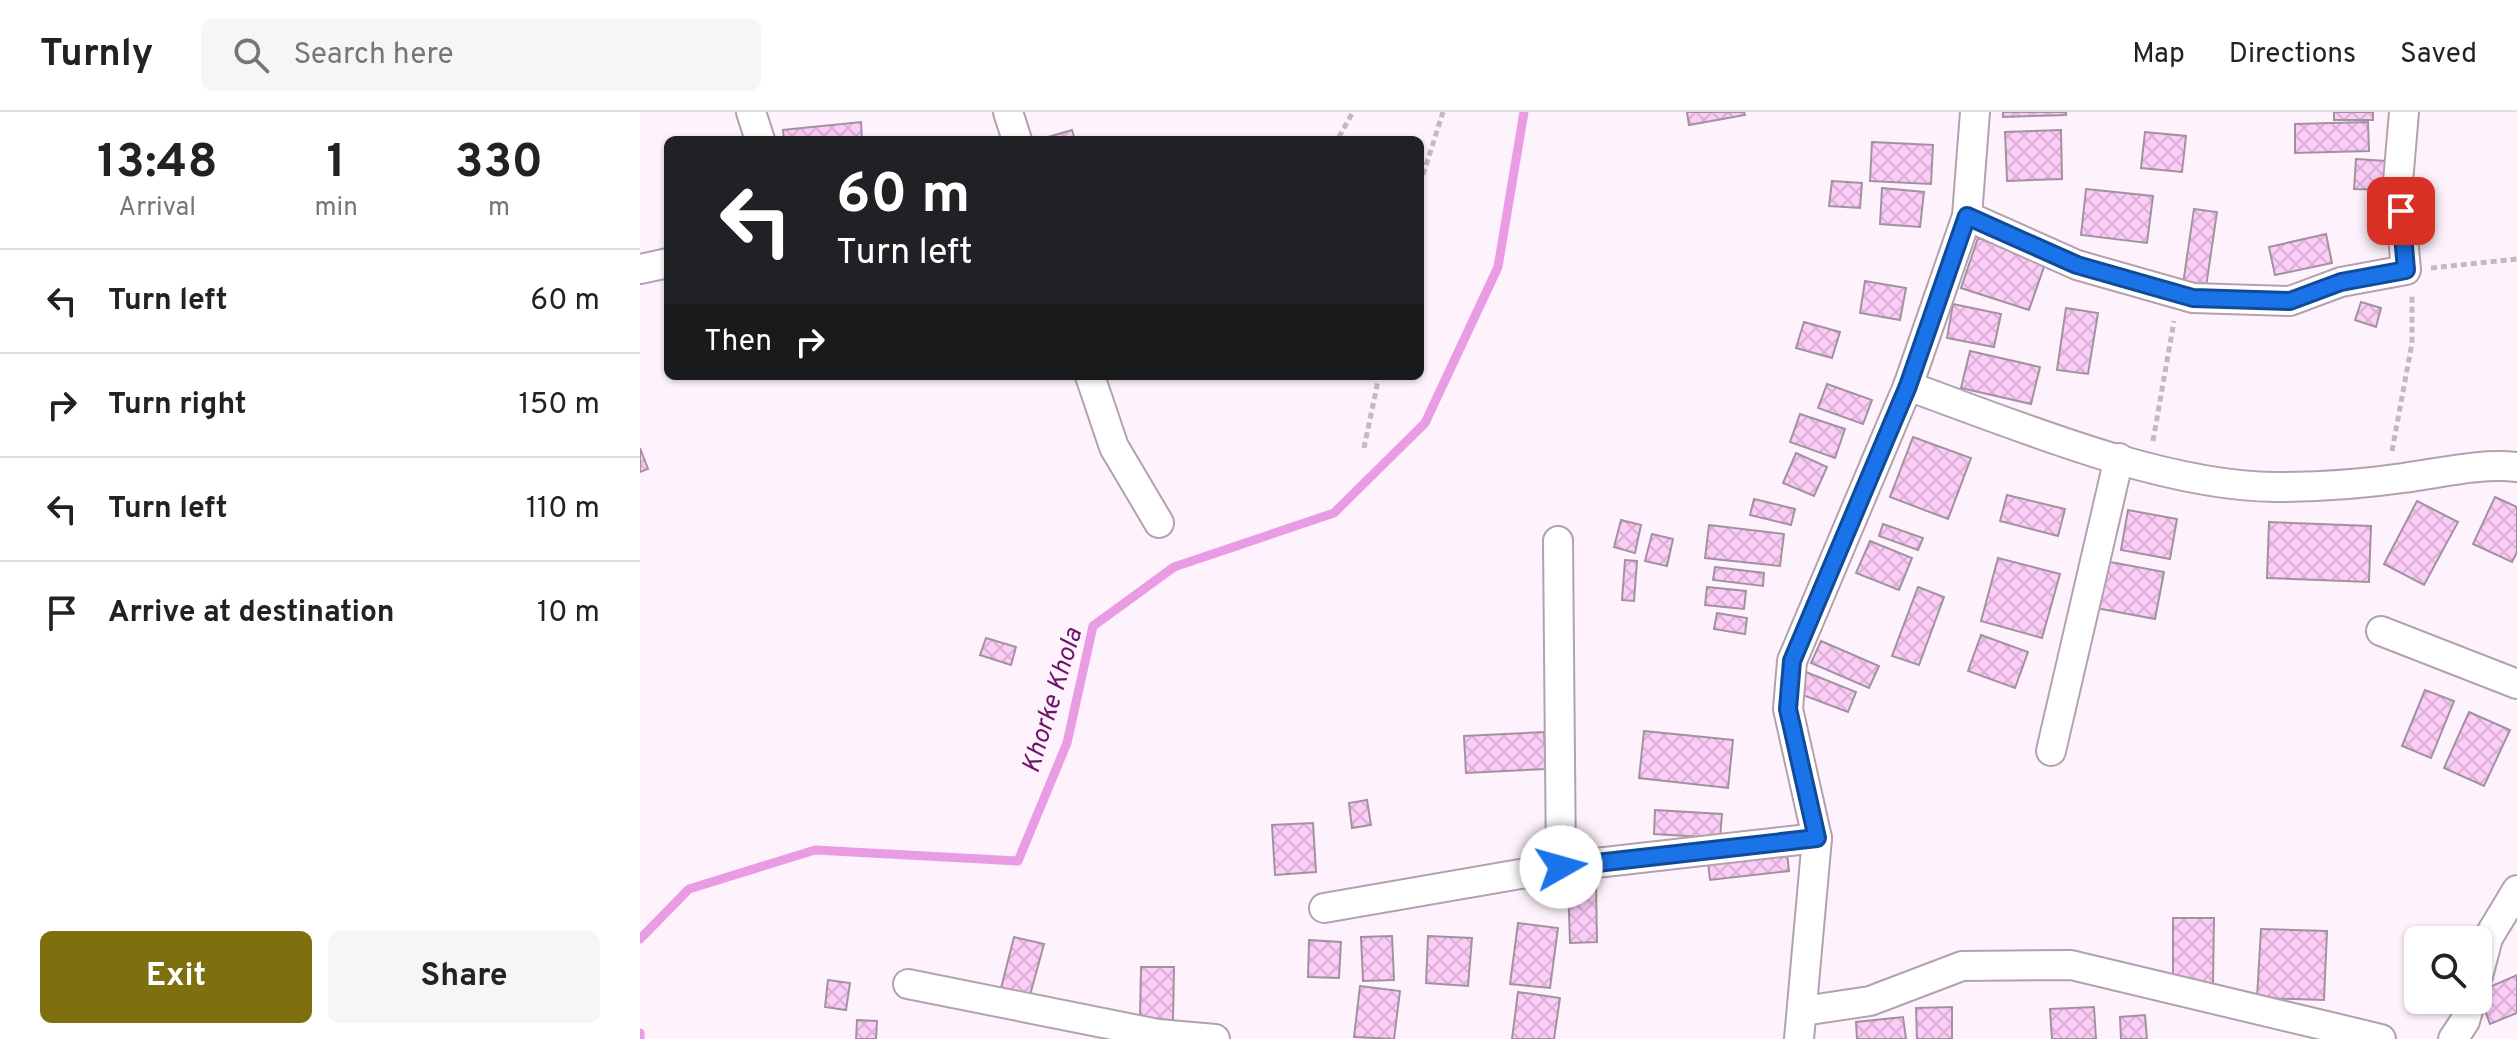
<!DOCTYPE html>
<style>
body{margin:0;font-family:Overpass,sans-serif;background:#f6f6f6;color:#222;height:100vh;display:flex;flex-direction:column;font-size:30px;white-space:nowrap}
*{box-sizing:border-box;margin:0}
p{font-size:26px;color:#767676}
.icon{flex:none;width:44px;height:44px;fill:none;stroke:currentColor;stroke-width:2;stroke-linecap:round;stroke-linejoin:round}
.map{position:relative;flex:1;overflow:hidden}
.side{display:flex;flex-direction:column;background:#fff;width:640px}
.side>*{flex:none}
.top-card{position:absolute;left:24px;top:24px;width:760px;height:244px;border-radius:12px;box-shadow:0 2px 6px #0004;background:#202124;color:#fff;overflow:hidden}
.buttons{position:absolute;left:1764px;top:814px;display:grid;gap:16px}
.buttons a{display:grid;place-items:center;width:88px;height:88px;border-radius:12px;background:#fff;box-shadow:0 2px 6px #0004;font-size:40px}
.pin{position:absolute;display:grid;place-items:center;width:68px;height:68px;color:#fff;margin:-34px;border-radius:16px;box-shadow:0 4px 12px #0006}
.me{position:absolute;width:88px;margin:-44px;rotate:83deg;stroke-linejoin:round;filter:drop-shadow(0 0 6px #0008)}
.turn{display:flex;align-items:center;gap:28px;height:168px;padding:0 40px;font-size:36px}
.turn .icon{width:104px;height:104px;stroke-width:2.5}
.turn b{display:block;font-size:56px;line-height:68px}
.then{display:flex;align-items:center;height:76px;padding:0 40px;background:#0003;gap:16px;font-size:30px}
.eta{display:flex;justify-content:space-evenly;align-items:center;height:136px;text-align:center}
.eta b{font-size:48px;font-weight:700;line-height:56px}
.action{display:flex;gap:16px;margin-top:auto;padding:16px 40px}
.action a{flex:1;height:92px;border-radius:12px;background:#7e700f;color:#fff;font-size:32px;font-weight:700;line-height:92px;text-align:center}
.action a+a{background:#f6f6f6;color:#222}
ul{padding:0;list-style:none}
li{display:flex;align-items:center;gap:24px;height:104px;padding:0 40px;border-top:2px solid #e0e0e0}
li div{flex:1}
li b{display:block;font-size:30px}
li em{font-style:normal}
header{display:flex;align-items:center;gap:48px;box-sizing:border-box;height:112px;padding:0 40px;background:#fff;border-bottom:2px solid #e0e0e0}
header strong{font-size:38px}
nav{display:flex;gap:44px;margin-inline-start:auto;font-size:28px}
.search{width:560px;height:72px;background:#f6f6f6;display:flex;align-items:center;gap:20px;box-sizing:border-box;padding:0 28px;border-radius:12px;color:#767676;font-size:30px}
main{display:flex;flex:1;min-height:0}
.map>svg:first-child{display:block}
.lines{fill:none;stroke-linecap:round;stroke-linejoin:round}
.stream{stroke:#e99ce3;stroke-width:9}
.building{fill:url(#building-cross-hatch);stroke:#a292a0;stroke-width:2}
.minor-casing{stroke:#b2a2b0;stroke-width:32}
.path{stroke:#c2b9c1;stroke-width:5;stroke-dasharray:6 4;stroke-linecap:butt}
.minor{stroke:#fff;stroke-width:28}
.route-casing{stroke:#114b97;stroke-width:20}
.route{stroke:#1a73e8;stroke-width:14}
.labels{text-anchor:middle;stroke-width:6;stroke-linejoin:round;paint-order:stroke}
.water-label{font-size:26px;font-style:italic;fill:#6e136b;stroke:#fef3fc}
</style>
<header>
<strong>Turnly</strong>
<div class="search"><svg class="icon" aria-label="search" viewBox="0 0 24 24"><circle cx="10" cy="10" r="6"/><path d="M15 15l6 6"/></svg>Search here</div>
<nav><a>Map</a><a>Directions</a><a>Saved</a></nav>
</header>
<main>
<section class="side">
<div class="eta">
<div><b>13:48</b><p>Arrival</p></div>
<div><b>1</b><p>min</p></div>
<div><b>330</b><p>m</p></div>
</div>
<ul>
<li><svg class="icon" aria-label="left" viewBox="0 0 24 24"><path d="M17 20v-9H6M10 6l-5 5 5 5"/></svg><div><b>Turn left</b></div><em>60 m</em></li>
<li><svg class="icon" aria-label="right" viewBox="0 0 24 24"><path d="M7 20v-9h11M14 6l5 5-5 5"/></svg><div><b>Turn right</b></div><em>150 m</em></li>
<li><svg class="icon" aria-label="left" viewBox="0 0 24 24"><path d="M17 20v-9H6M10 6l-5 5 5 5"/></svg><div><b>Turn left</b></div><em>110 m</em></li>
<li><svg class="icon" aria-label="arrive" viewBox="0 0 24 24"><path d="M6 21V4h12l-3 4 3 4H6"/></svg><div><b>Arrive at destination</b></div><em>10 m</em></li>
</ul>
<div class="action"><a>Exit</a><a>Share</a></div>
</section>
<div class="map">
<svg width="1877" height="927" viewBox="0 0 1877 927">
<defs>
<pattern id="building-cross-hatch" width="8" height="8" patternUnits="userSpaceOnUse" patternTransform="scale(2)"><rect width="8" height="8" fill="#fcccf7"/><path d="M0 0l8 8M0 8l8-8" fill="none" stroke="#d9b0d5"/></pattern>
</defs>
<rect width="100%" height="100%" fill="#fef3fc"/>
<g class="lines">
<g class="stream">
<polyline points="0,827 49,777 175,738 378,749 427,631 453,514 534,455 694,401 785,311 858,155 884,0"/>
<polyline points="0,921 0,927"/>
</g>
</g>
<g class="building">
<polygon points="1047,0 1104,0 1105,3 1049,13"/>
<polygon points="1363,0 1426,0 1426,3 1363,5"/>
<rect x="1694" y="0" width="39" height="8"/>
<polygon points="221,10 222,28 144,28 143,18"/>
<polygon points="1728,10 1729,39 1655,41 1655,12"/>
<polygon points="432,18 435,28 409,28 408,25"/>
<polygon points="1421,18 1422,67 1367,69 1365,20"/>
<polygon points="1505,20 1546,24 1542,60 1501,56"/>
<polygon points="1232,30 1293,33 1291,72 1230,69"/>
<polygon points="1716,47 1746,49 1744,78 1714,77"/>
<polygon points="1192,69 1222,71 1220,96 1189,94"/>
<polygon points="1242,76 1284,80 1280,115 1240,112"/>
<polygon points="1446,77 1513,84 1507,131 1441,123"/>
<polygon points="1554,97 1577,100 1566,175 1543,172"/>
<polygon points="1686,122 1692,151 1635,163 1629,135"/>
<polygon points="1338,126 1406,149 1389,198 1321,176"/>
<polygon points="1225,169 1266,176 1260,208 1220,201"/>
<polygon points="1721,190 1741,196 1736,215 1715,208"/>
<polygon points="1313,192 1361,202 1354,235 1307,226"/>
<polygon points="1426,196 1458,201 1448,262 1417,258"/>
<polygon points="1164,210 1200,220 1192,246 1156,236"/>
<polygon points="1330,239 1400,255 1391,292 1321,276"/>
<polygon points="1187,272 1232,288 1223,312 1178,296"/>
<polygon points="1160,302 1205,317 1195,346 1150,330"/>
<polygon points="1273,325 1331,346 1308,407 1250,385"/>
<polygon points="0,336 8,357 0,360"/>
<polygon points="1156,341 1187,355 1174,384 1143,371"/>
<polygon points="1367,383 1425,397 1418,424 1360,409"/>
<polygon points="1855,385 1877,395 1877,440 1872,450 1833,432"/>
<polygon points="1114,387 1155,397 1151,413 1110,403"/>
<polygon points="1777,389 1818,410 1784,473 1744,452"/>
<polygon points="1488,398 1537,407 1530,447 1481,438"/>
<polygon points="981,408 1001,413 995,441 974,435"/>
<polygon points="1629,410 1731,414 1729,470 1627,466"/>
<polygon points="1243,412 1283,426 1278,438 1239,424"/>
<polygon points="1069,413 1144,422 1140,454 1065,446"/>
<polygon points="1012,422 1033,427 1027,454 1005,449"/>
<polygon points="1230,429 1272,446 1259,478 1216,461"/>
<polygon points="1358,446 1420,462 1402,526 1341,509"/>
<polygon points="985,448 997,449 994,489 982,488"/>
<polygon points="1465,449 1524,460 1515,507 1456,496"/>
<polygon points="1075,455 1124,461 1123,474 1073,468"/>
<polygon points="1067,475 1106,479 1104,497 1065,493"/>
<polygon points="1278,475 1304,485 1279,553 1252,544"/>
<polygon points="1077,501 1107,506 1105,522 1074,517"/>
<polygon points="1341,523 1388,540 1375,576 1328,559"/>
<polygon points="346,526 376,535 371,553 340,543"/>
<polygon points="1181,529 1239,554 1229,576 1171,551"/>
<polygon points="1161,558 1216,580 1208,600 1152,579"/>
<polygon points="1785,578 1814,589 1791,646 1762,634"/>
<polygon points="1829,600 1870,618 1844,674 1804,656"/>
<polygon points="1004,619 1093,628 1088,676 999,666"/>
<polygon points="904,620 906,657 826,661 824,624"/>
<polygon points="727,688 731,713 712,716 709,691"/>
<polygon points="1015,698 1082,702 1080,726 1014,722"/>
<polygon points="673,711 676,760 635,763 632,713"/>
<polygon points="1147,741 1149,759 1070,768 1068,750"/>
<polygon points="956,770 957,830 930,831 928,771"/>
<polygon points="1533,806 1574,806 1573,871 1533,871"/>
<polygon points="878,811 918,816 910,876 870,872"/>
<polygon points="1621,817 1687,819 1684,888 1617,886"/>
<polygon points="752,824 754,868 723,869 721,825"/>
<polygon points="788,824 832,826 828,874 786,871"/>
<polygon points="374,825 404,832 390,883 361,876"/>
<polygon points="669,828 701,830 699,866 668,865"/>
<polygon points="501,855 534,855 533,908 500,907"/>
<polygon points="1877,863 1877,901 1850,912 1838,880"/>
<polygon points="188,868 210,871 206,898 185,895"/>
<polygon points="720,874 760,879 754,927 714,925"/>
<polygon points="878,880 920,886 914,927 872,927"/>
<polygon points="1312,895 1312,927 1277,927 1276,896"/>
<polygon points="1454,895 1456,927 1412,927 1410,897"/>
<polygon points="1505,903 1507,927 1481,927 1480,905"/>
<polygon points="1263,905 1266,927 1217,927 1216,910"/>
<polygon points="217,908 237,909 236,927 216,927"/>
</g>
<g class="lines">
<defs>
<g id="minor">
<polyline points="111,0 120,28"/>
<polyline points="368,0 377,28"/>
<polyline points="1327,104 1437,153 1553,186 1650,189 1701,170 1766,158 1758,70 1764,0"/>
<polyline points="0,157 28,151"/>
<polyline points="450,264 474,335 519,411"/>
<path d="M1268,274c108,39 253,100 367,101 42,0 87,-3 128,-9 38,-5 76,-15 114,-11"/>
<polyline points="918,429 921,755"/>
<polyline points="1741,519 1877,572"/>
<polyline points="1411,639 1479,346"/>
<polyline points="684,796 921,755 1177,726"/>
<polyline points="1838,864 1848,826 1877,778"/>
<polyline points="268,872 518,922 575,927"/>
<polyline points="1163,899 1230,889 1322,854 1431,853 1741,927"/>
<polyline points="1159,927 1177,726 1148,597 1152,549 1268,274 1327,104 1335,0"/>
<polyline points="1813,927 1825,909 1831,888"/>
</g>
</defs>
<use href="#minor" class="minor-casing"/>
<g class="path">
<polyline points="699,25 713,0"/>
<polyline points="780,72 803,0"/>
<polyline points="1791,156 1877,147"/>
<polyline points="1513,329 1534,209"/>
<polyline points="724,336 739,264"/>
<polyline points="1752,339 1772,231 1772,183"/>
</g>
<use href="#minor" class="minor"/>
</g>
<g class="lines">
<defs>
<polyline id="route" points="921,755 1177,726 1148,597 1152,549 1268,274 1327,104 1437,153 1553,186 1650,189 1701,170 1766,158 1761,99"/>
</defs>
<use href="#route" class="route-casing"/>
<use href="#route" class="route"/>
</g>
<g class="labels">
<g class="water-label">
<text transform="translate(411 588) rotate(-73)" y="9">Khorke Khola</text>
</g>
</g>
</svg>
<div class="buttons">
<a><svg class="icon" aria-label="search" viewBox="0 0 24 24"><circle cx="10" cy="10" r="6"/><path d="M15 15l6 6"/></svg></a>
</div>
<div class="pin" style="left:1761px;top:99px;background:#d93025"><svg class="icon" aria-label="arrive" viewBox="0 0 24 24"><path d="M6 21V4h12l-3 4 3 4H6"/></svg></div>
<svg class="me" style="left:921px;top:755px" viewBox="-20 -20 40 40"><circle r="19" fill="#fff"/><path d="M0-13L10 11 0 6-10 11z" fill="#1a73e8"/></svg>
<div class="top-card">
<div class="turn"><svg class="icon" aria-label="left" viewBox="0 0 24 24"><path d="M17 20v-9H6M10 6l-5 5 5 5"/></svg><div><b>60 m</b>Turn left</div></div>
<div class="then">Then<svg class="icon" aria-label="right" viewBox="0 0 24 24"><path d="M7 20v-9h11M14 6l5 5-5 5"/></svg></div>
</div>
</div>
</main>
